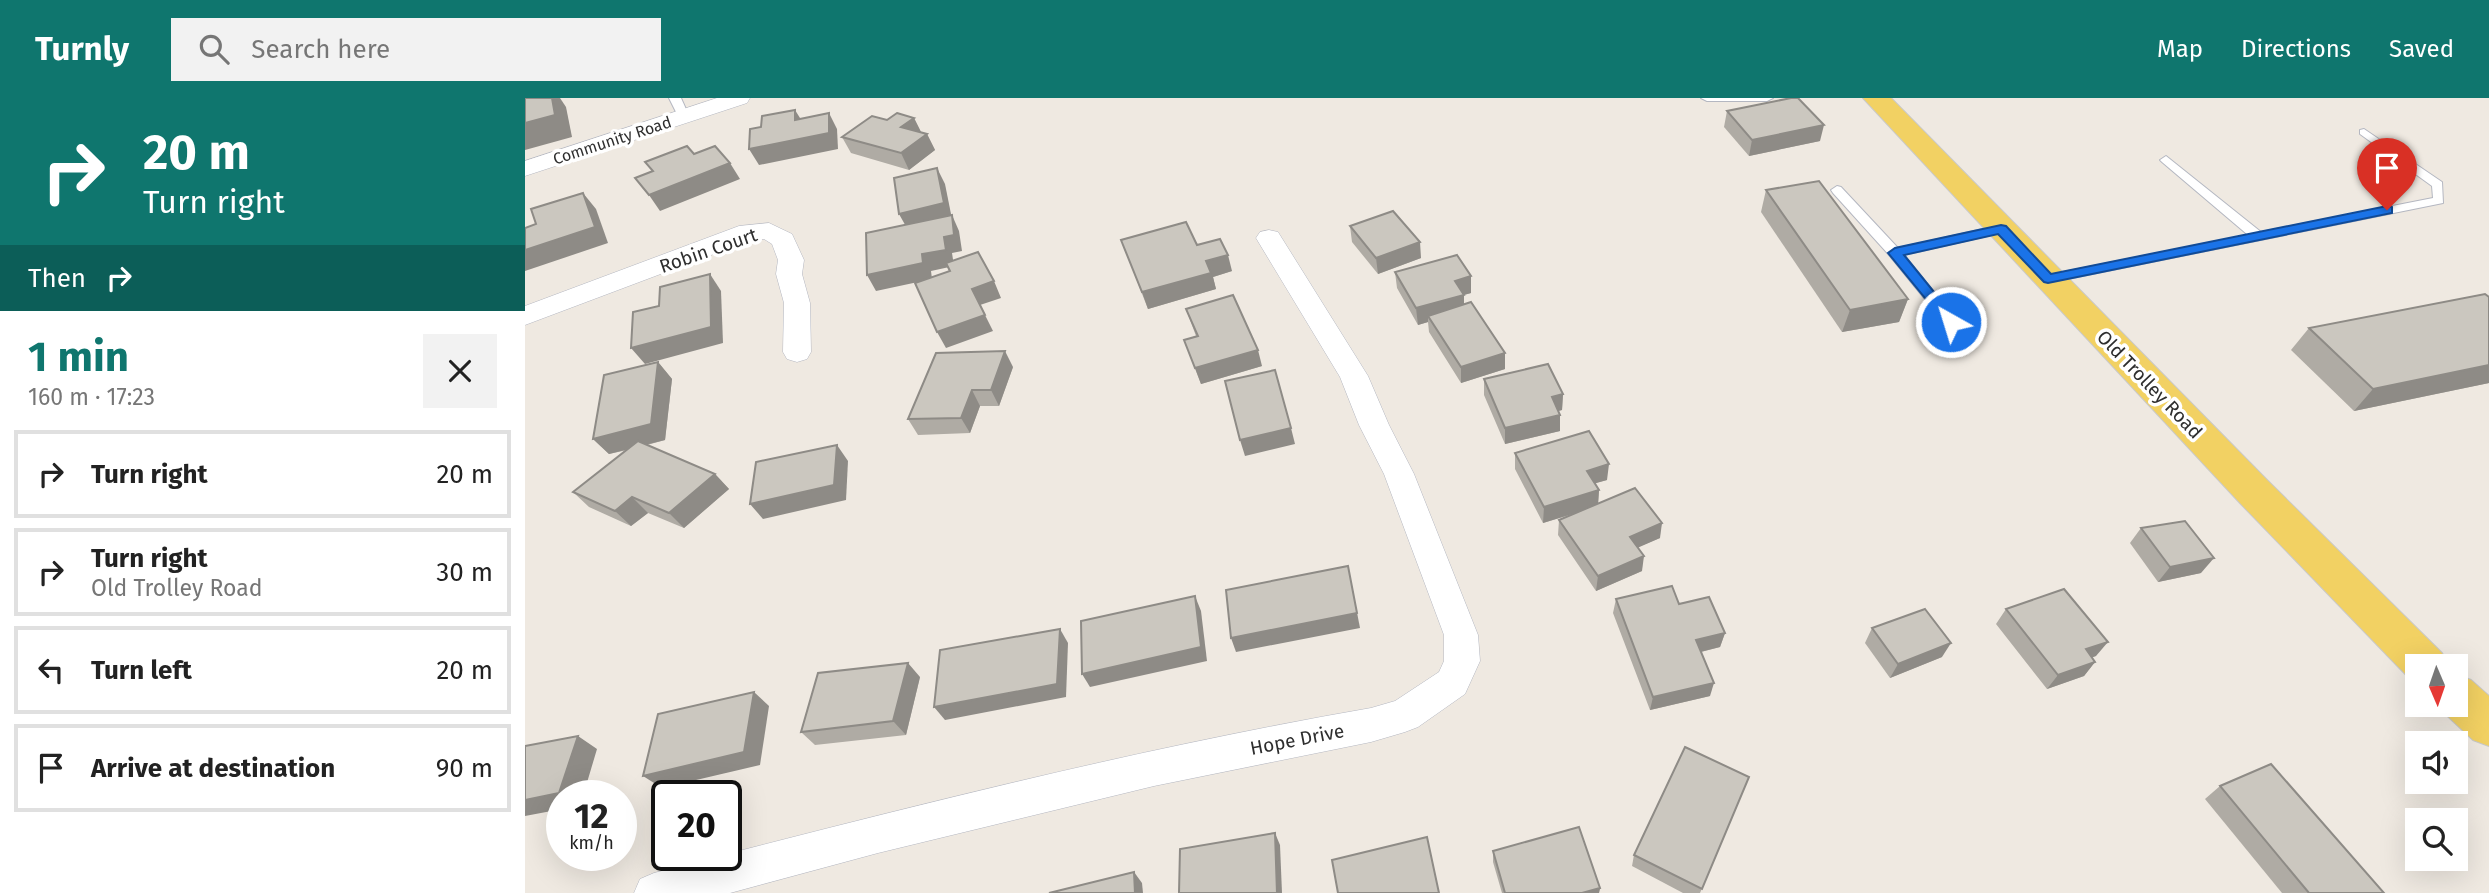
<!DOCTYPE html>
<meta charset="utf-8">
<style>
body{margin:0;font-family:"Fira Sans",sans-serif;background:#f2f2f2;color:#222;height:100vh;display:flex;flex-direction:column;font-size:26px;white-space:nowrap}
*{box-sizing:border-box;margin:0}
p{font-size:23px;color:#767676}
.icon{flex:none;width:38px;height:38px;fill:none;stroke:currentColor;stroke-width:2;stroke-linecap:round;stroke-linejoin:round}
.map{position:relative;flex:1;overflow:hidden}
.drawer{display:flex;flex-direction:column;background:#fff;width:525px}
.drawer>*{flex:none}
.banner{background:#0f766e;color:#fff;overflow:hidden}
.needle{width:46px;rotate:178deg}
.tools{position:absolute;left:1880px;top:556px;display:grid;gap:14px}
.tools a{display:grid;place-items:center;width:63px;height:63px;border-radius:0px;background:#fff;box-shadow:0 7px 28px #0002;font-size:35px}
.speed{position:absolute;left:21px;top:682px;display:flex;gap:14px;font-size:35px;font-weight:700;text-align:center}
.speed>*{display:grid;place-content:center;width:91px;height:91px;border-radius:50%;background:#fff;box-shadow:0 7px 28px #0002;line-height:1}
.speed small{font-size:18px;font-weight:400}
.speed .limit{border:4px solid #111;border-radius:10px;background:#fff;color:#111}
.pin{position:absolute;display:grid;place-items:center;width:60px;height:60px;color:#fff;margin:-72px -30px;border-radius:50% 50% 50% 0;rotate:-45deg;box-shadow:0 0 7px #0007}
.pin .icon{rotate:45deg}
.me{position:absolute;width:77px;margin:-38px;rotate:321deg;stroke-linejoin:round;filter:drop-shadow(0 0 5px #0008)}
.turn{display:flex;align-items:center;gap:24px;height:147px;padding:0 28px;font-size:32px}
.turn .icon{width:91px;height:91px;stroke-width:2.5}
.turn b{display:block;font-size:49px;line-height:60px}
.then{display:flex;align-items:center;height:66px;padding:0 28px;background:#0003;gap:14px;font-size:26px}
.round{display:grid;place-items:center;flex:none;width:74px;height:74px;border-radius:0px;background:#f2f2f2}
.headline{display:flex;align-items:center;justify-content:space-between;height:119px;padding:0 28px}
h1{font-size:42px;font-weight:700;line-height:52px;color:#0f766e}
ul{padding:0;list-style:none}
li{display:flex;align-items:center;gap:21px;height:88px;margin:0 14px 10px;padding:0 14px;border:4px solid #e0e0e0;border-radius:0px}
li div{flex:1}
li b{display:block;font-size:26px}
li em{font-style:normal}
header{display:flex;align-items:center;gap:42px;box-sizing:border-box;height:98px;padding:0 35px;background:#0f766e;color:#fff}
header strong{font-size:33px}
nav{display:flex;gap:38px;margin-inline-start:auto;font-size:24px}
.search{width:490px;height:63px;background:#f2f2f2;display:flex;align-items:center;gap:18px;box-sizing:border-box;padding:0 24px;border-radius:0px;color:#767676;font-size:26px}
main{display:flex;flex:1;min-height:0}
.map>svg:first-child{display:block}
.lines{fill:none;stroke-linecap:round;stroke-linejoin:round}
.lane-casing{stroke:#b4b7c1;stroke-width:2}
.street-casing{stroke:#b4b7c1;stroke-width:1}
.primary-casing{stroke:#c9c9c9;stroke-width:2}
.lane{fill:#fff;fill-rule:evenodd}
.street{fill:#fff;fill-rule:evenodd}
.primary{fill:#f2d163;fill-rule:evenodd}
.wall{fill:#afaba4}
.shaded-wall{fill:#8e8b86}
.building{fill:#cbc7bf;stroke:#8e8b86;stroke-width:2}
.route{fill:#1a73e8;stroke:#114b97;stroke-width:2}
.labels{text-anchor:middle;stroke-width:7;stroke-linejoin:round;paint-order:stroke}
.far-street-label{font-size:16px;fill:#2e2e2e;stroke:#fff}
.street-label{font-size:19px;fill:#2e2e2e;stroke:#fff}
</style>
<header>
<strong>Turnly</strong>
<div class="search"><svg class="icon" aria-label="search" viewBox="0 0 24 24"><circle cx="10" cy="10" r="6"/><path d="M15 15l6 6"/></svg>Search here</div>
<nav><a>Map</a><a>Directions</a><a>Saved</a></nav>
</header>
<main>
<section class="drawer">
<div class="banner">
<div class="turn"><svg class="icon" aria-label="right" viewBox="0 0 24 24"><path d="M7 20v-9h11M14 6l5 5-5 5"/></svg><div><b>20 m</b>Turn right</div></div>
<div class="then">Then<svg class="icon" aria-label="right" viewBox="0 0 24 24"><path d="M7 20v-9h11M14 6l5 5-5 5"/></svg></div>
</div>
<div class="headline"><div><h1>1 min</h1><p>160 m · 17:23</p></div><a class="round"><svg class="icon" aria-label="close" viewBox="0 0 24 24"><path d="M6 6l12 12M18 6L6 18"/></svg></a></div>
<ul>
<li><svg class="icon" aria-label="right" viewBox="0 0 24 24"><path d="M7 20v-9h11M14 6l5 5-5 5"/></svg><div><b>Turn right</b></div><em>20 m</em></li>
<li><svg class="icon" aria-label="right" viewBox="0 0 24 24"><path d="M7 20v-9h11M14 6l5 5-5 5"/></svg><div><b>Turn right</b><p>Old Trolley Road</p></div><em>30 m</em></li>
<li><svg class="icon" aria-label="left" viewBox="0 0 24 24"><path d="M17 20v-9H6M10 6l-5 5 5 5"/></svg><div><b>Turn left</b></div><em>20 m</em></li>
<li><svg class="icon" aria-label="arrive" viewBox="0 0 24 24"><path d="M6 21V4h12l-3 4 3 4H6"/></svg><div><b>Arrive at destination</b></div><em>90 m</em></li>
</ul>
</section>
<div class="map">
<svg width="1964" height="795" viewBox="0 0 1964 795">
<rect width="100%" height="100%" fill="#efe9e1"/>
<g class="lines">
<defs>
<g id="lane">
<polygon points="144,0 156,0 164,18 162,20 154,20"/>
<polygon points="1176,0 1248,0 1242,3 1182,3"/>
<polygon points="1839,31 1917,84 1918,105 1523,185 1516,181 1523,177 1723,137 1637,64 1635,62 1641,58 1736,134 1908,100 1907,88 1835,36 1835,32"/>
<polygon points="1312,88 1316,89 1373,150 1476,127 1480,128 1480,134 1379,157 1431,221 1433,224 1431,227 1421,227 1365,158 1308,95 1306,92"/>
</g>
<g id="street">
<polygon points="192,0 225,0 222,5 0,78 0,63"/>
<polygon points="244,125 267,136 279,162 277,176 285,205 286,254 282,261 272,264 262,261 258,254 259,205 251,176 253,162 247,146 239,141 226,142 0,227 0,208 214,128"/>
<path d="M744,132l9,2 90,144 21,49 25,49 64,161 2,26 -15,33 -47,33 -13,5 -34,10 -217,44 -276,67 -148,40h-96l6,-14 14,-6c235,-61 475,-123 717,-165l24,-7 44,-29 5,-11v-26l-60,-161 -25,-49 -19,-48 -84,-139 4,-6z"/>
</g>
<g id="primary">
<polygon points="1338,0 1366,0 1743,383 1917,555 1924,569 1892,569 1892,584 1887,583 1715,405"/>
<polygon points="1930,576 1946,582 1964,598 1964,648 1948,642 1914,610 1913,607 1930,607"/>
</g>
</defs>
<use href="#lane" class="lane-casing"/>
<use href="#street" class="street-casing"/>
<use href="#primary" class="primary-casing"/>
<use href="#lane" class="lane"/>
<use href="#street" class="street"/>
<use href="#primary" class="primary"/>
</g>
<g class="wall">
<polygon points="1202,13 1295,43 1224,58 1199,29"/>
<polygon points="389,20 396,34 402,36 410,52 384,72 326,55 317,39 362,22"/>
<polygon points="1241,92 1383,201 1374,224 1317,234 1236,114"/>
<polygon points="825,128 896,160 853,176 827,144"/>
<polygon points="596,142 672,147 707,173 688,179 691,191 623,211"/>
<polygon points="870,174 946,195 939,197 939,206 980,271 936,285 904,234 903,224 893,227 872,190"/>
<polygon points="1964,199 1964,285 1829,313 1766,252 1784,230"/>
<polygon points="661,211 737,268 676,286 659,242 671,238"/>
<polygon points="133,264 147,281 140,342 122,347 190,376 204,391 159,430 123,415 106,428 64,409 48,394 102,352 84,356 68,341"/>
<polygon points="488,269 474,308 455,308 445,335 393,337 383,321"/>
<polygon points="959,281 1038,296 1037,312 1033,313 1035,333 980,346 959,297"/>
<polygon points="990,355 1082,382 1070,385 1074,392 1073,405 1135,440 1113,449 1117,473 1071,493 1033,437 1034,422 1051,415 1018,425 990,371"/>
<polygon points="1616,430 1676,475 1633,484 1605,445"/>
<polygon points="1091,501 1154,506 1200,535 1195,549 1176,554 1185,598 1125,612 1088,515"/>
<polygon points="1481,511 1571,558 1567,559 1570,564 1559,578 1522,591 1471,526"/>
<polygon points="1347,530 1417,559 1365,580 1340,545"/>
<polygon points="395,579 381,637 290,647 276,634"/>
<polygon points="1224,679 1175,795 1158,795 1107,768 1109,757"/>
<polygon points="1695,688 1859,795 1757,795 1680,701"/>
<polygon points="968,753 1075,790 1074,795 977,795 968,764"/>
</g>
<g class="shaded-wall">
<polygon points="27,0 35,0 41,9 47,39 0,52 0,25"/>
<polygon points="270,12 280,28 270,22"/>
<polygon points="304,15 312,31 313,51 234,67 224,51"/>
<polygon points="389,20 397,36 376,29"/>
<polygon points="1299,27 1295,43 1224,58 1227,42"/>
<polygon points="402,36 410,52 384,72 376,55"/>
<polygon points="205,65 215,81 135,113 124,97"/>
<polygon points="412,70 420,86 427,121 383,132 374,116"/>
<polygon points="58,95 71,111 83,145 0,173 0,152"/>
<polygon points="427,117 434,133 437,153 427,155 429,168 406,173 407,181 351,193 342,177 397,156 419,139"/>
<polygon points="895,144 896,160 853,176 851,160"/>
<polygon points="703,157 707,173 688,179 691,191 623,211 617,194 681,163"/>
<polygon points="185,176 196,193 198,245 120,266 106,250"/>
<polygon points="946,178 946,195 931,199 930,183"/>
<polygon points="469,183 476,200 455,207 468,233 421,250 412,234 447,191"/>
<polygon points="939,197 939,213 903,218 903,224 893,227 891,210"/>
<polygon points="1383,201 1374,224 1317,234 1325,212"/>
<polygon points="733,252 737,268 676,286 670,270"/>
<polygon points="480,253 488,269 474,308 466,292"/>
<polygon points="980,255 980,271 936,285 936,269"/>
<polygon points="133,264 147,281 140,342 84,356 68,341"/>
<polygon points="1964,266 1964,285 1829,313 1848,291"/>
<polygon points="447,292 455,308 445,335 436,320"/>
<polygon points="1038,296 1037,312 1026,315 1027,299"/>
<polygon points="1035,317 1035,333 980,346 980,330"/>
<polygon points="766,330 770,346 720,358 715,342"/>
<polygon points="312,347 323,363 321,402 238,421 225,406"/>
<polygon points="1084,366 1082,382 1061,388 1062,373"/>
<polygon points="190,376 204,391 159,430 144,415"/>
<polygon points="1074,392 1073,408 1018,425 1019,409"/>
<polygon points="107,399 123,415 106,428 90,413"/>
<polygon points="1137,425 1135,440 1103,454 1105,439"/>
<polygon points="1119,458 1117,473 1071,493 1073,478"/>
<polygon points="1689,460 1676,475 1633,484 1645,469"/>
<polygon points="823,468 835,530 711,554 706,540"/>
<polygon points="670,498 676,513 682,563 565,589 557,576"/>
<polygon points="535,531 543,545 541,599 420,622 409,609"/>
<polygon points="1200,535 1195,549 1167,556 1171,542"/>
<polygon points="1583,544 1571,558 1549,566 1561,551"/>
<polygon points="1426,545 1417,559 1365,580 1373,566"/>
<polygon points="1570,564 1559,578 1522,591 1533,577"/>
<polygon points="383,565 395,579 381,637 368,623"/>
<polygon points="1189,585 1185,598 1125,612 1128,599"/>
<polygon points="229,594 244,608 235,667 137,690 118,678"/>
<polygon points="53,638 72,651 58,698 37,698 37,711 0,718 0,702"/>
<polygon points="750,735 755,747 757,795 752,795"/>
<polygon points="609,774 617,785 618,795 610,795"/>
<polygon points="1075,790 1074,795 1057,795"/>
</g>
<g class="building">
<polygon points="0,0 27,0 30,17 0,25"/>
<polygon points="1266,0 1273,0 1299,27 1227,42 1202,13"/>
<polygon points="270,12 270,22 304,15 304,35 224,51 225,31 236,29 237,18"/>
<polygon points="372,15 389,20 376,29 402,36 376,55 317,39 347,18 362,22"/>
<polygon points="162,48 169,56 190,48 205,65 124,97 110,80 128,73 120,64"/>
<polygon points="412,70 419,105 374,116 369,80"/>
<polygon points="1294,83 1383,201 1325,212 1241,92"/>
<polygon points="58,95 70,129 0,152 0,130 11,126 6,111"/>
<polygon points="868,113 895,144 851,160 825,128"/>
<polygon points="427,117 429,137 419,139 421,152 397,156 398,165 342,177 341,135"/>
<polygon points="661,124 672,147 695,141 703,157 681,163 686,175 617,194 596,142"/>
<polygon points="453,154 469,183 447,191 460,217 412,234 390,185 425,173 421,165"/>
<polygon points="932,157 946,178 930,183 939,197 891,210 870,174"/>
<polygon points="185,176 186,229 106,250 108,214 134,208 135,189"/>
<polygon points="1960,196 1964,199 1964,267 1848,291 1784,230"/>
<polygon points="708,197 733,252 670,270 659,242 673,238 661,211"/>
<polygon points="946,204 980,255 936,269 903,218"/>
<polygon points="480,253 466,292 447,292 436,320 383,321 411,255"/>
<polygon points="133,264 126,326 68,341 79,277"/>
<polygon points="1023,266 1038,296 1027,299 1035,317 980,330 959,281"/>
<polygon points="750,272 766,330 715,342 700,283"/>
<polygon points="1064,333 1084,366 1062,373 1074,392 1019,409 990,355"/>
<polygon points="113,343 190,376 144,415 107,399 90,413 48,394"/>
<polygon points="312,347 309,387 225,406 231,364"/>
<polygon points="1110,390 1137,425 1105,439 1119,458 1073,478 1034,422"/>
<polygon points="1660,423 1689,460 1645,469 1616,430"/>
<polygon points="823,468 832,515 706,540 701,492"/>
<polygon points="1147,488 1154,506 1184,499 1200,535 1171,542 1189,585 1128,599 1091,501"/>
<polygon points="1539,491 1583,544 1561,551 1570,564 1533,577 1481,511"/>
<polygon points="670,498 676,549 557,576 556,523"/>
<polygon points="1400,511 1426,545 1373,566 1347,530"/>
<polygon points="535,531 532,586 409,609 415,552"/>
<polygon points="383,565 368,623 276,634 293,575"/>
<polygon points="229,594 219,654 118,678 133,616"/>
<polygon points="53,638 34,695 0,702 0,648"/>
<polygon points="1160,649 1224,679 1177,791 1109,757"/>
<polygon points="1746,666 1859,795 1784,795 1695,688"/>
<polygon points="1054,729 1075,790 1057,795 980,795 968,753"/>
<polygon points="750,735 752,795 654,795 655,751"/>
<polygon points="902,739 914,795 813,795 807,762"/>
<polygon points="609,774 610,795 524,795"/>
</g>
<polygon class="route" points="1862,108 1867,109 1867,115 1523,185 1519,184 1473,136 1379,157 1431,221 1431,227 1422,227 1363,155 1370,150 1476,127 1481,128 1526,176"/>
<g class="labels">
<g class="far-street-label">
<text transform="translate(87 42) rotate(-18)" y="6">Community Road</text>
</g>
<g class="street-label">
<text transform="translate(183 152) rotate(-19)" y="7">Robin Court</text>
<text transform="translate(1625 286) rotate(46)" y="7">Old Trolley Road</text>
<text transform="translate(772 641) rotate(-11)" y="7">Hope Drive</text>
</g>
</g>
</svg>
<div class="tools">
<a><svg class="needle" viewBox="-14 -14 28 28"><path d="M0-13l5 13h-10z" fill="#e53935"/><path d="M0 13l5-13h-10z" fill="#767676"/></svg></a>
<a><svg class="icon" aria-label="sound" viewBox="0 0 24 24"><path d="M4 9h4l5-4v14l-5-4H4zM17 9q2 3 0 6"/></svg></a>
<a><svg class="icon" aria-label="search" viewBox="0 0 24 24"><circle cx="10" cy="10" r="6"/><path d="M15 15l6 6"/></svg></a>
</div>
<div class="speed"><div>12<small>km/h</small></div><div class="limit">20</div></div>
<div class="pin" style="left:1862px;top:112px;background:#d93025"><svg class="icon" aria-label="arrive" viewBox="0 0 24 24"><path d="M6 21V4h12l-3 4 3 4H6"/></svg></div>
<svg class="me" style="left:1426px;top:224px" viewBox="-20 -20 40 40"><circle r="17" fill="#1a73e8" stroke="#fff" stroke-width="3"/><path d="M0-11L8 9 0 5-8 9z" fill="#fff"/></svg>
</div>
</main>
